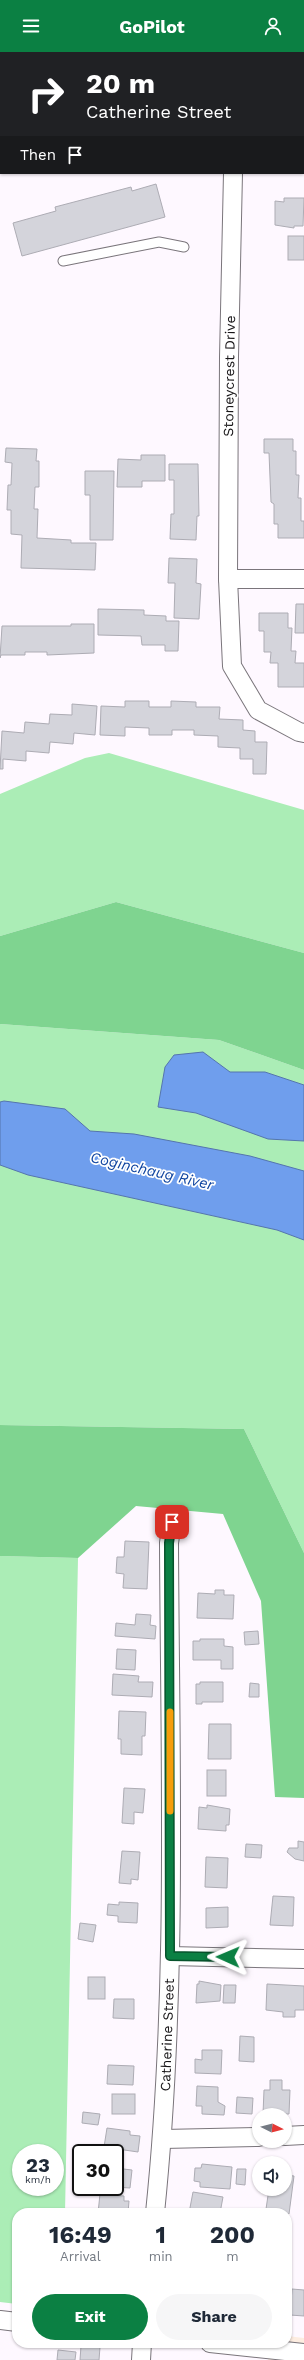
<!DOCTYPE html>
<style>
body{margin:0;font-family:"Work Sans",sans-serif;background:#f6f6f7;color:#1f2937;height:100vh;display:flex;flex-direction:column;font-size:15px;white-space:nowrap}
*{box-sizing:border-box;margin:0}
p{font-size:13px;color:#747a83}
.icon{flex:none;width:22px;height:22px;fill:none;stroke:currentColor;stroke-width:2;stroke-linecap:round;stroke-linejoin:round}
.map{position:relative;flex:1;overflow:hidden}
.panel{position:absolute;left:12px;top:2156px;width:280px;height:140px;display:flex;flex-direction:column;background:#fff;border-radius:16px;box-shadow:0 1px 3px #0004}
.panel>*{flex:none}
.banner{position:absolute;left:0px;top:0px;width:304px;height:122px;box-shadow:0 1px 3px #0004;background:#202124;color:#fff;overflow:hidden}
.needle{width:26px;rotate:96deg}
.fabs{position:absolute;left:252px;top:2056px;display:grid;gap:8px}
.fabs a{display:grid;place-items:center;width:40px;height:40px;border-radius:50%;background:#fff;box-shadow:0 1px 3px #0004;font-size:20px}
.speed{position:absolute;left:12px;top:2092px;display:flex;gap:8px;font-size:20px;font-weight:700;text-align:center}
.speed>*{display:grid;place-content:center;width:52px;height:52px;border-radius:50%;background:#fff;box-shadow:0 1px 3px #0004;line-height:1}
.speed small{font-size:10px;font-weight:400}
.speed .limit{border:2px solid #111;border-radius:6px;background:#fff;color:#111}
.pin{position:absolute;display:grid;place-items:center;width:34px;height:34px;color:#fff;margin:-17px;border-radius:8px;box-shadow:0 2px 6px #0006}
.me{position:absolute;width:44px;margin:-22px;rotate:271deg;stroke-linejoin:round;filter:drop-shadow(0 0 3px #0008)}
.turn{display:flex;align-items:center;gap:14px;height:84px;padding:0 20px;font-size:18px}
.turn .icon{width:52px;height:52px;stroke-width:2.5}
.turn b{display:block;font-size:28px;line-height:34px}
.then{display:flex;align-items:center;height:38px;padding:0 20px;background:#0003;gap:8px;font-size:15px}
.eta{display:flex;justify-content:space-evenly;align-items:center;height:68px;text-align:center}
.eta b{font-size:24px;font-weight:700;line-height:28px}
.primary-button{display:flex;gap:8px;margin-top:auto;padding:8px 20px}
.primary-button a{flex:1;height:46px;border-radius:24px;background:#0b8043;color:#fff;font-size:16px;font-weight:700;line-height:46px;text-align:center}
.primary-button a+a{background:#f6f6f7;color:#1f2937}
header{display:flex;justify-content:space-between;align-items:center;height:52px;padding:0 20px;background:#0b8043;color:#fff;font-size:18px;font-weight:700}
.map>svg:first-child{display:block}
.industrial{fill:#fdede1}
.green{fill:#abedb6;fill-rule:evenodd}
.forest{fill:#7fd490}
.water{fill:#6f9eed;stroke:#5575ad}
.building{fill:#d4d4db;stroke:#adacb4}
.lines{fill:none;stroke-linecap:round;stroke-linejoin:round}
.service-casing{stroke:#7a757b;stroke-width:11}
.minor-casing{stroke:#7a757b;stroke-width:20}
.secondary-casing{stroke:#7a757b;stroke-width:24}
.service{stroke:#fff;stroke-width:9}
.minor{stroke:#fff;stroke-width:18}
.secondary{stroke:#fff;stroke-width:22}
.route-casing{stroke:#07532c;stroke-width:10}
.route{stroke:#0b8043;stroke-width:7}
.slow{stroke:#f59e0b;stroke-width:7}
.labels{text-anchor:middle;stroke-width:3.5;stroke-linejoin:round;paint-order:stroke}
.street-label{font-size:14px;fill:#171517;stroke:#fff}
.water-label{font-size:15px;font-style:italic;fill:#1146a1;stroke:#fff}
</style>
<header><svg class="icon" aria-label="menu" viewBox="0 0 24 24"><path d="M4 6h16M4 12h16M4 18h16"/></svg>GoPilot<svg class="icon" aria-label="person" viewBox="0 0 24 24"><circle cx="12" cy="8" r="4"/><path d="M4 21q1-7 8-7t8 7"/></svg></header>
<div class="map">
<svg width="304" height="2308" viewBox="0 0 304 2308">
<rect width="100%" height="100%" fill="#fef8ff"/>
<polygon class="industrial" points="287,2284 304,2286 304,2308 268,2308 271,2291 287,2291"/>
<g class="green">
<polygon points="109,701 304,758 304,901 116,850 0,884 0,742 85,706"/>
<polygon points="0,972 219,988 304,1018 304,1501 244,1377 0,1373"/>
<path d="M0,1504l78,2 -13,655h-48v91l-17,-2zM21,2101h34v34h-34z"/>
</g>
<g class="forest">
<polygon points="116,850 304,901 304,1018 219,988 0,972 0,884"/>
<polygon points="0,1373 244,1377 304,1501 304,1746 275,1745 261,1549 223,1462 136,1454 78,1506 0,1504"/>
</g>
<g class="water">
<polygon points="203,1000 230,1020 265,1020 304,1033 304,1089 268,1087 196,1061 158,1055 165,1015 174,1003"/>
<polygon points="4,1049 65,1057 90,1079 134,1082 250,1104 304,1119 304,1188 277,1178 28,1123 0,1113 0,1050"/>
</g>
<g class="building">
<rect x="62" y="0" width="30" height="1"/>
<rect x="250" y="0" width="31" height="1"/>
<polygon points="156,132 165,165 22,204 13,171 56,159 55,155 131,135 132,139"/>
<polygon points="284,146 304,146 303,174 294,174 294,176 275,173 275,149 284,150"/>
<rect x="288" y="184" width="16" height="24"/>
<polygon points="264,387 293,387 293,399 296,399 296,423 299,423 298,446 301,446 301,469 304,469 304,486 278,486 278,472 274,472 274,452 271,450 269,401 264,401"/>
<polygon points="6,396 37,397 36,409 39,409 39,435 35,435 34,457 38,457 37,486 71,488 71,491 96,491 95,518 21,516 22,483 11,482 11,458 7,458 8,433 11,433 12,411 5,410"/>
<polygon points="141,403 165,403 165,429 142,429 142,435 117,435 118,407 141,408"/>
<polygon points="169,412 198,412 199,464 197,464 196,488 170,487 171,462 174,462 174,428 169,428"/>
<polygon points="85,419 114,419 113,488 90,488 90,443 85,443"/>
<polygon points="169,506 197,507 196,531 201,532 199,567 174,566 175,531 168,531"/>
<polygon points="296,552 304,552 304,581 295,581"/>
<polygon points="98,557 144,558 144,563 166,564 166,569 179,569 178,599 165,599 165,593 142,593 141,584 98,583"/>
<polygon points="259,561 288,561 288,576 292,576 291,599 296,599 295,611 304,611 304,635 278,635 278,611 270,611 271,600 264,600 264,579 259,579"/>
<polygon points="71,572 94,572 94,601 47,603 47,600 25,600 25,603 1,603 0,606 2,574 71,574"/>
<polygon points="125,649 149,649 149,655 171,655 171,649 196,650 196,655 220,655 219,667 243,668 243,678 255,679 255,690 267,690 266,722 253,722 253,707 240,707 240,696 218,695 218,684 194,683 194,678 172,678 172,683 149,683 149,676 125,675 125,684 100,683 101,654 125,655"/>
<polygon points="72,652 97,654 95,683 74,681 73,692 50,690 49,701 26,699 26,709 3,707 3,717 0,717 2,679 24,681 25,670 49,672 50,662 72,663"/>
<polygon points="125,1489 149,1490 147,1537 123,1536 124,1522 116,1521 117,1505 124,1505"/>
<polygon points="215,1538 224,1538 224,1543 234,1543 233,1567 197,1566 198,1541 215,1542"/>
<polygon points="136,1562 151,1563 150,1573 156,1574 155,1587 115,1584 116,1571 135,1573"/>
<polygon points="258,1579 259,1592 245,1593 244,1580"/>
<polygon points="200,1587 224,1587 224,1594 233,1595 233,1617 221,1617 221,1608 193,1608 193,1589 200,1589"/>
<polygon points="117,1597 136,1598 135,1618 116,1617"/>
<polygon points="113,1622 139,1624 138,1630 153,1630 152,1645 112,1643"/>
<polygon points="200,1630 223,1630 223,1650 202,1650 202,1652 196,1652 196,1632 200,1632"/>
<polygon points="250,1631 259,1632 259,1645 249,1645"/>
<polygon points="119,1659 146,1660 145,1684 142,1684 142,1703 121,1702 121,1687 118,1687"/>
<polygon points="209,1672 231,1672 231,1707 208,1707"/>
<rect x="207" y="1718" width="19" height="26"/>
<polygon points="124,1736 145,1737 143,1761 134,1760 134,1772 122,1771"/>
<polygon points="207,1753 230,1757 229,1773 226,1773 226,1779 198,1777 199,1755 207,1756"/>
<polygon points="298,1789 304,1790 304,1809 295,1807 287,1800 289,1796 298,1796"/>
<polygon points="246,1792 262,1793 261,1806 245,1805"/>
<polygon points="122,1799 140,1800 138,1828 131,1827 131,1832 119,1831"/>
<polygon points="206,1805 228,1806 227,1836 205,1835"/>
<polygon points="273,1844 294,1845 293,1874 270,1873"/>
<polygon points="119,1850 138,1851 137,1871 118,1870 118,1864 107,1863 108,1852 119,1853"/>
<polygon points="228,1855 228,1875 206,1876 206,1856"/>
<polygon points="80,1871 96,1873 93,1890 78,1887"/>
<rect x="88" y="1925" width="17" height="22"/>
<polygon points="199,1929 221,1933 220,1949 196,1951 197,1932 199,1932"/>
<polygon points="267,1932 304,1934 304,1958 295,1958 295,1965 283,1965 283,1960 266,1958"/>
<polygon points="224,1933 236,1933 235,1951 223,1951"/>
<polygon points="114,1947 134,1947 134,1967 113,1966"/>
<polygon points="240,1984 254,1985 254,2010 239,2009"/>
<polygon points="202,1998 222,1998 221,2022 195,2021 195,2007 202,2008"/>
<polygon points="108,2013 134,2014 133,2033 107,2032"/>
<polygon points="270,2028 282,2028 282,2038 290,2038 289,2062 263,2062 264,2038 270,2038"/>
<polygon points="197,2034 218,2035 218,2050 225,2054 224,2063 202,2062 202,2054 196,2054"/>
<rect x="112" y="2042" width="23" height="20"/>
<polygon points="237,2045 253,2046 252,2062 236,2061"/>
<polygon points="83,2060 100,2062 98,2073 82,2071"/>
<polygon points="107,2076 130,2079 130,2083 140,2084 138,2100 104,2095"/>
<polygon points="202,2112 232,2115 230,2137 200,2135 200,2130 194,2129 195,2116 201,2116"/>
<polygon points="115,2116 132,2118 130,2136 115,2135"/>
<polygon points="237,2117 246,2117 245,2133 236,2132"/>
<polygon points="285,2123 294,2124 289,2162 266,2157 269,2137 285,2137"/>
<polygon points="193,2140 223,2145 220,2161 189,2161"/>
<polygon points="100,2142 124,2144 124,2149 129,2149 128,2161 98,2161"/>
<polygon points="292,2237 304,2238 304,2264 290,2263"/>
<polygon points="81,2294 100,2295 99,2308 80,2308"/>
<polygon points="58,2298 76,2300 75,2308 57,2308"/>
</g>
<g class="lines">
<defs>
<polyline id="service" points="63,209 159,190 184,195"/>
<g id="minor">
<polyline points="216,0 218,1"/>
<polyline points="228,527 229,305 233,121"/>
<polyline points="304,527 228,527 232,614 258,658 299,680 304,681"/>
<polyline points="170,1904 304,1907"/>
<polyline points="285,2084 304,2083"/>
<polyline points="163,2087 259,2085"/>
<path d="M155,2161c23,-223 15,-447 14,-670l3,-21"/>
<polyline points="0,2268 17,2270"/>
<polyline points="210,2291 304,2301"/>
<polyline points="141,2308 142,2291"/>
</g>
<g id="secondary">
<polyline points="303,75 304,75"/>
<polyline points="0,81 1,81"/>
</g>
</defs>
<use href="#service" class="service-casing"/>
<use href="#minor" class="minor-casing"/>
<use href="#secondary" class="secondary-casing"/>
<use href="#service" class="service"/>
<use href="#minor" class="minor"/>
<use href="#secondary" class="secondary"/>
</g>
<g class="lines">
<defs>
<polyline id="route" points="172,1470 169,1491 170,1904 228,1905"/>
</defs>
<use href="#route" class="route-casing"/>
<use href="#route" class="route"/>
<polyline class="slow" points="170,1660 170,1759"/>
</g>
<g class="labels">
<g class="street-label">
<text transform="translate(229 324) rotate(-89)" y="5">Stoneycrest Drive</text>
<text transform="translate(167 1983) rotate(-88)" y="5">Catherine Street</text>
</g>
<g class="water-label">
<text transform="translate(152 1119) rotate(13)" y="5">Coginchaug River</text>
</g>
</g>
</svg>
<div class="fabs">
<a><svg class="needle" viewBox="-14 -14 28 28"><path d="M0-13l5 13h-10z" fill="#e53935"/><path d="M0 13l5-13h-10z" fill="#747a83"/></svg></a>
<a><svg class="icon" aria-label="sound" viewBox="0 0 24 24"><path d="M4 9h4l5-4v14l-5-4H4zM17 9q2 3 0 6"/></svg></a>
</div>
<div class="speed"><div>23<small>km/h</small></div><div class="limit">30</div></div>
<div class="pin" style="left:172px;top:1470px;background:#d93025"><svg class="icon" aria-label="arrive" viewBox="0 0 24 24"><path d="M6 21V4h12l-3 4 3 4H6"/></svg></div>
<svg class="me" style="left:228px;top:1905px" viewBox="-20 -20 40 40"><path d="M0-17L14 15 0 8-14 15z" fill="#0b8043" stroke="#fff" stroke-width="4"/></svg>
<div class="banner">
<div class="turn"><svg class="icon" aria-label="right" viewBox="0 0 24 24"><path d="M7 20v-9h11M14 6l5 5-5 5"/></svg><div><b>20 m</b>Catherine Street</div></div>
<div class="then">Then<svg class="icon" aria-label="arrive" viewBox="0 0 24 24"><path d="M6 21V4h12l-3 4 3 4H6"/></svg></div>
</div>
<section class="panel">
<div class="eta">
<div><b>16:49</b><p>Arrival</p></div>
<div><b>1</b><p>min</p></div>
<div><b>200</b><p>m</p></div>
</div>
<div class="primary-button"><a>Exit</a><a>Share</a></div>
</section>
</div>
